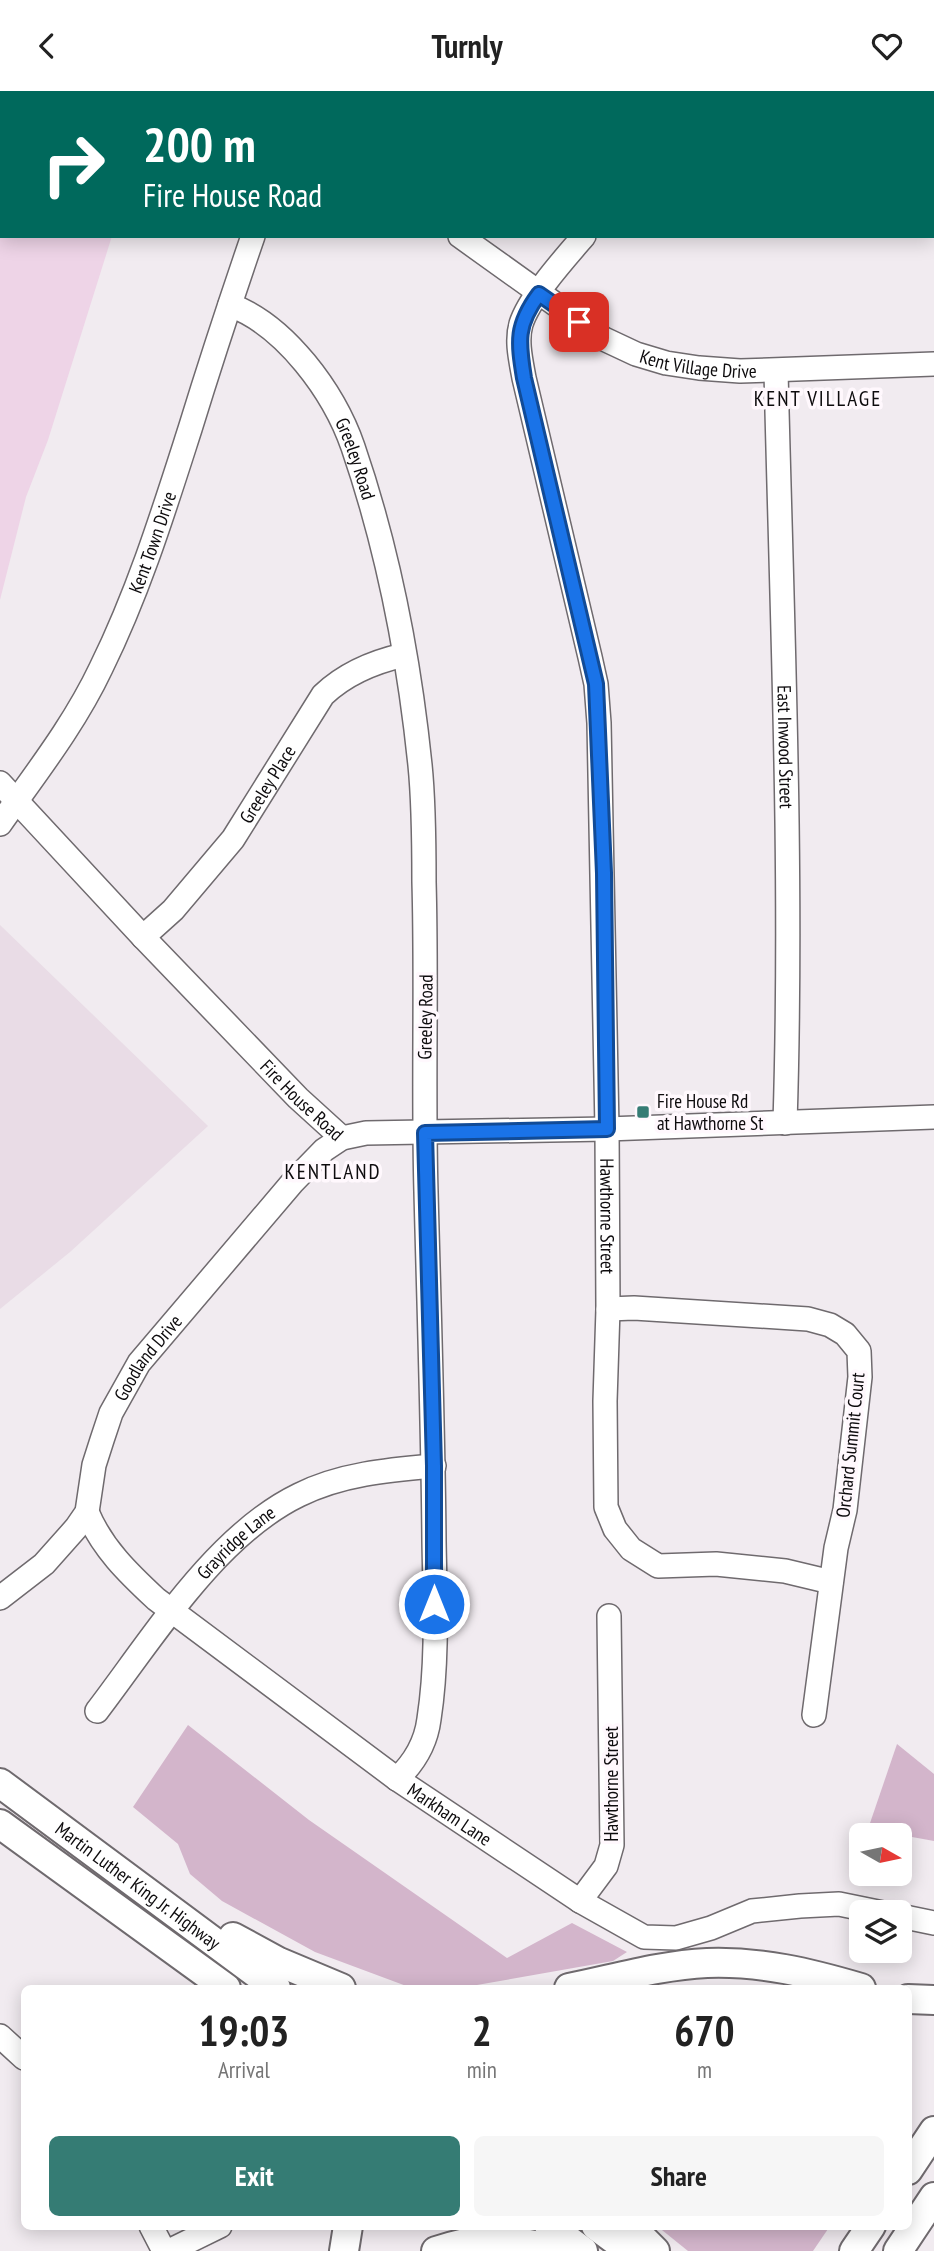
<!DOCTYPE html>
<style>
body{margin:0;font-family:"PT Sans Narrow",sans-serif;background:#f6f6f6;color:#222;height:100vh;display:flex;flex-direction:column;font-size:26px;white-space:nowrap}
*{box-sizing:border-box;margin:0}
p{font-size:23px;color:#767676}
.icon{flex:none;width:38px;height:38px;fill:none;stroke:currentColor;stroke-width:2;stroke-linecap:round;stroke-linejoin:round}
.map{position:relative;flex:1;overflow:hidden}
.drawer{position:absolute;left:21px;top:1894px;width:891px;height:245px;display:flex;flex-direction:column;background:#fff;border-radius:10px;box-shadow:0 4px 18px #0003}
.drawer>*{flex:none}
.hud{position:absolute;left:0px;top:0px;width:934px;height:147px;box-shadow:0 4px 18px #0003;background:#00695c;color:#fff;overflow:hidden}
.needle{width:46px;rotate:99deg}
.buttons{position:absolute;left:849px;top:1732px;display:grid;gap:14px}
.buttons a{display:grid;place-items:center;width:63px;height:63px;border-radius:10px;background:#fff;box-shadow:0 4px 18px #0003;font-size:35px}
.pin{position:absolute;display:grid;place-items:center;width:60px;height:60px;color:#fff;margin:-30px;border-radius:14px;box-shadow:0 4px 10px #0006}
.me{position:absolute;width:77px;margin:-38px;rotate:0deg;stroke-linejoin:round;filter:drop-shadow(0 0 5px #0008)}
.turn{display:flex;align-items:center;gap:24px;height:147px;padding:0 28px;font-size:32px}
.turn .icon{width:91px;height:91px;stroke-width:2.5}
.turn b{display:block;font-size:49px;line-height:60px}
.eta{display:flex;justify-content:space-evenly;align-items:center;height:119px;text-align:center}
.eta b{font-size:42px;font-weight:800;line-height:49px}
.button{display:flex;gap:14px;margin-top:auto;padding:14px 28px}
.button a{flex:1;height:80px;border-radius:10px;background:#357c74;color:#fff;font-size:28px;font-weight:800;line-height:80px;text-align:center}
.button a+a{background:#f6f6f6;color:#222}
header{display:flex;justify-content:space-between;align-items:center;height:91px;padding:0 28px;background:#fff;font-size:32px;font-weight:800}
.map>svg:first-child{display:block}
.built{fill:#e9dce6}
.green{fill:#eed4e7}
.forest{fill:#d3b5cb}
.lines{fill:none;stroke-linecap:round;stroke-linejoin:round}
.stream{stroke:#bb9db3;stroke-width:4.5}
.minor-casing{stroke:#6f6a6e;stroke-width:26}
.major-casing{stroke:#6f6a6e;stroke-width:32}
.minor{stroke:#fff;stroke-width:23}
.major{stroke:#fff;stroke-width:28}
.route-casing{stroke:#114b97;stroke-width:18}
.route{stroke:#1a73e8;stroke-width:12}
.poi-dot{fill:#357c74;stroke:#fff8fd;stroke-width:2.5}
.labels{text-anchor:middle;stroke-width:7;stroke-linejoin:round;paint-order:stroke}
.street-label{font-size:19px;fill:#0d0b0d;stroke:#fff8fd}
.poi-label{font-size:19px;fill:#0d0b0d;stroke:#fff8fd;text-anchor:start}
.neighbourhood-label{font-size:21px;letter-spacing:2px;fill:#0d0b0d;stroke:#fff8fd}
</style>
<header><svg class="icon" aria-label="back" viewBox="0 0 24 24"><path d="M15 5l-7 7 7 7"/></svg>Turnly<svg class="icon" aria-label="heart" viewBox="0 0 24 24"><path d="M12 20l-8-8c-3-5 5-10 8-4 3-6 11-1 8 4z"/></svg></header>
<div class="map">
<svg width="934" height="2160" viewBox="0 0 934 2160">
<rect width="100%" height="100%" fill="#f1ebf0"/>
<polygon class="built" points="0,834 208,1035 70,1161 0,1218"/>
<polygon class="green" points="0,0 189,0 2,2 2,145 112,145 48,349 26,406 0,509"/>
<g class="forest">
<polygon points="188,1634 309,1729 507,1867 572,1832 627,1861 613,1870 477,1894 409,1896 315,1861 222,1810 190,1783 178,1753 133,1716"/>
<polygon points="897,1653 934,1683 934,1750 868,1738"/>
<polygon points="657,2135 830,2135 813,2160 688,2160"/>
</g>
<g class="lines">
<g class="stream">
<polyline points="9,2 9,0"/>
<polyline points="0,60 2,40"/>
</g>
<defs>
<g id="minor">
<polyline points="257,0 260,2"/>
<polyline points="346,2 349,0"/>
<polyline points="705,2 706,0"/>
<path id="s1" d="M460,145l144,103 32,15 30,9 33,5 41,3 194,-7"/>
<path id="s2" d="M584,145c-19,22 -55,62 -63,88 -5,17 0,37 3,54l66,279 6,27 3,39 8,406 1,180 -3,92 1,106 9,22 16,20 27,17 58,-2 69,7 46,11"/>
<path id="s3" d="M230,214c55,20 104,87 123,142 35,102 56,211 67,318 4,39 4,78 4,117 3,103 -1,206 2,310 3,116 7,232 8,349 1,58 4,120 -5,178 -3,24 -14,43 -32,60"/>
<path id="s4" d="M776,280c6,250 17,502 9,752"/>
<path id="s5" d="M0,692l143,154 155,161 44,40"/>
<path id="s6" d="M0,733c36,-51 74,-99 101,-156 38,-77 63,-158 89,-239 20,-65 41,-129 63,-193"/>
<path id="s7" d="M143,846l30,-27 60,-71 90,-144c23,-22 50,-33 81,-40"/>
<polyline points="608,1218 634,1217 808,1228 830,1234 845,1243 859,1260 860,1286 845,1419 836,1457 814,1624"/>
<path id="s8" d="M87,1421c15,36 41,61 69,87l241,180 183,122 64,36 32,1 35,-10 41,-17 48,-5 39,-2 44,9"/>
<path id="s9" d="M0,1507l44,-34 32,-36 11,-16 7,-47 8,-25 9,-27 28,-50 153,-180 32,-33 18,-12 24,-5 241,-4 327,-12"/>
<path id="s10" d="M97,1620c55,-72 119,-176 202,-216 42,-21 89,-25 135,-29"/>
<polyline points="580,1810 606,1775 612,1754 609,1525"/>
<polyline points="900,1825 934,1832"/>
<polyline points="0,1945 24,1967"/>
<polyline points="151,2135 164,2160"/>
<polyline points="169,2160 220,2135"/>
</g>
<g id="major">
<path id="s11" d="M0,1692l276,205"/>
<polyline points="0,1733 226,1897"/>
<polyline points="233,1846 279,1871 341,1897"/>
<path d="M569,1897c45,-9 92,-23 138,-25 54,-2 103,10 154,25"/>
<polyline points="908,1908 934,1909"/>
<polyline points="908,2079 934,2040"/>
<polyline points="549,2135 583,2160"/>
<polyline points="596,2135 630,2160"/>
<polyline points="630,2135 655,2160"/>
<polyline points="344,2160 348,2135"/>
<path d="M436,2160c40,-14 78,-14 118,0"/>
<polyline points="854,2160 871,2135"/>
<polyline points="898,2160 934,2106"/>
</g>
</defs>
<use href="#minor" class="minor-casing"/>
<use href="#major" class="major-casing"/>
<use href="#minor" class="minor"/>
<use href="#major" class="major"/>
</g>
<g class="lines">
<defs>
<path id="route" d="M434,1513v-138l-9,-333 182,-4 -3,-256 -8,-189 -72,-306c-6,-37 -8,-53 15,-84l40,28"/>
</defs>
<use href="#route" class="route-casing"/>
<use href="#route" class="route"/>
</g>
<rect class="poi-dot" x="636" y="1014" width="14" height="14" rx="3.5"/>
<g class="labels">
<g class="street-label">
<text dy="7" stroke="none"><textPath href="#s1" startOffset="276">Kent Village Drive</textPath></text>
<text dy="7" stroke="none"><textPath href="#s3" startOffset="205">Greeley Road</textPath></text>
<text dy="7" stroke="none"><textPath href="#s6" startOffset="322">Kent Town Drive</textPath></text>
<text dy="7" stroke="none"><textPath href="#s4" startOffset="376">East Inwood Street</textPath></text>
<text dy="7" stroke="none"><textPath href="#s7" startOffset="198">Greeley Place</textPath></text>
<text transform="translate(425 926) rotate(-89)" y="7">Greeley Road</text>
<text dy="7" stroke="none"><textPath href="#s5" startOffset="438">Fire House Road</textPath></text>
<text dy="7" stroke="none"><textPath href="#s2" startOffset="1010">Hawthorne Street</textPath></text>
<text dy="7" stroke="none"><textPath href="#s9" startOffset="292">Goodland Drive</textPath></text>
<text transform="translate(850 1354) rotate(-84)" y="7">Orchard Summit Court</text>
<text dy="7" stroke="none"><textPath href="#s10" startOffset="219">Grayridge Lane</textPath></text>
<text transform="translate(611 1693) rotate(-90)" y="7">Hawthorne Street</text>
<text dy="7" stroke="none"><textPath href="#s8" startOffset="476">Markham Lane</textPath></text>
<text dy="7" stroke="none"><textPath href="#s11" startOffset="172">Martin Luther King Jr. Highway</textPath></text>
</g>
<g class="poi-label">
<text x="657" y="1017">Fire House Rd<tspan x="657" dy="22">at Hawthorne St</tspan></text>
</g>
<g class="neighbourhood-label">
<text x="818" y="315">KENT VILLAGE</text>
<text x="333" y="1088">KENTLAND</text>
</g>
</g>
</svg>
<div class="buttons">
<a><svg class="needle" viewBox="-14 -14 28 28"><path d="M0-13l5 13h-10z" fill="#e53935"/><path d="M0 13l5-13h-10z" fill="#767676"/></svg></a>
<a><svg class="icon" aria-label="layers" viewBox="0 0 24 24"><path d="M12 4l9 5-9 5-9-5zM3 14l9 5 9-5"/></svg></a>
</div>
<div class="pin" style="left:579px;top:231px;background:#d93025"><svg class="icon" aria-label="arrive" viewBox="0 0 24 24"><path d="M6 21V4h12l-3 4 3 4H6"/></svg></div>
<svg class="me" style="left:434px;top:1513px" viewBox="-20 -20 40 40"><circle r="17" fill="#1a73e8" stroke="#fff" stroke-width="3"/><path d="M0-11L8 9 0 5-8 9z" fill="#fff"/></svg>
<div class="hud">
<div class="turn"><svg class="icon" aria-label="right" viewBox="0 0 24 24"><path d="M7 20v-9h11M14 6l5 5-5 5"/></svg><div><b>200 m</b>Fire House Road</div></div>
</div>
<section class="drawer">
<div class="eta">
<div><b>19:03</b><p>Arrival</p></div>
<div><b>2</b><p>min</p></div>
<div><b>670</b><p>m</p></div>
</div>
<div class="button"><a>Exit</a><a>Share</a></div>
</section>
</div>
